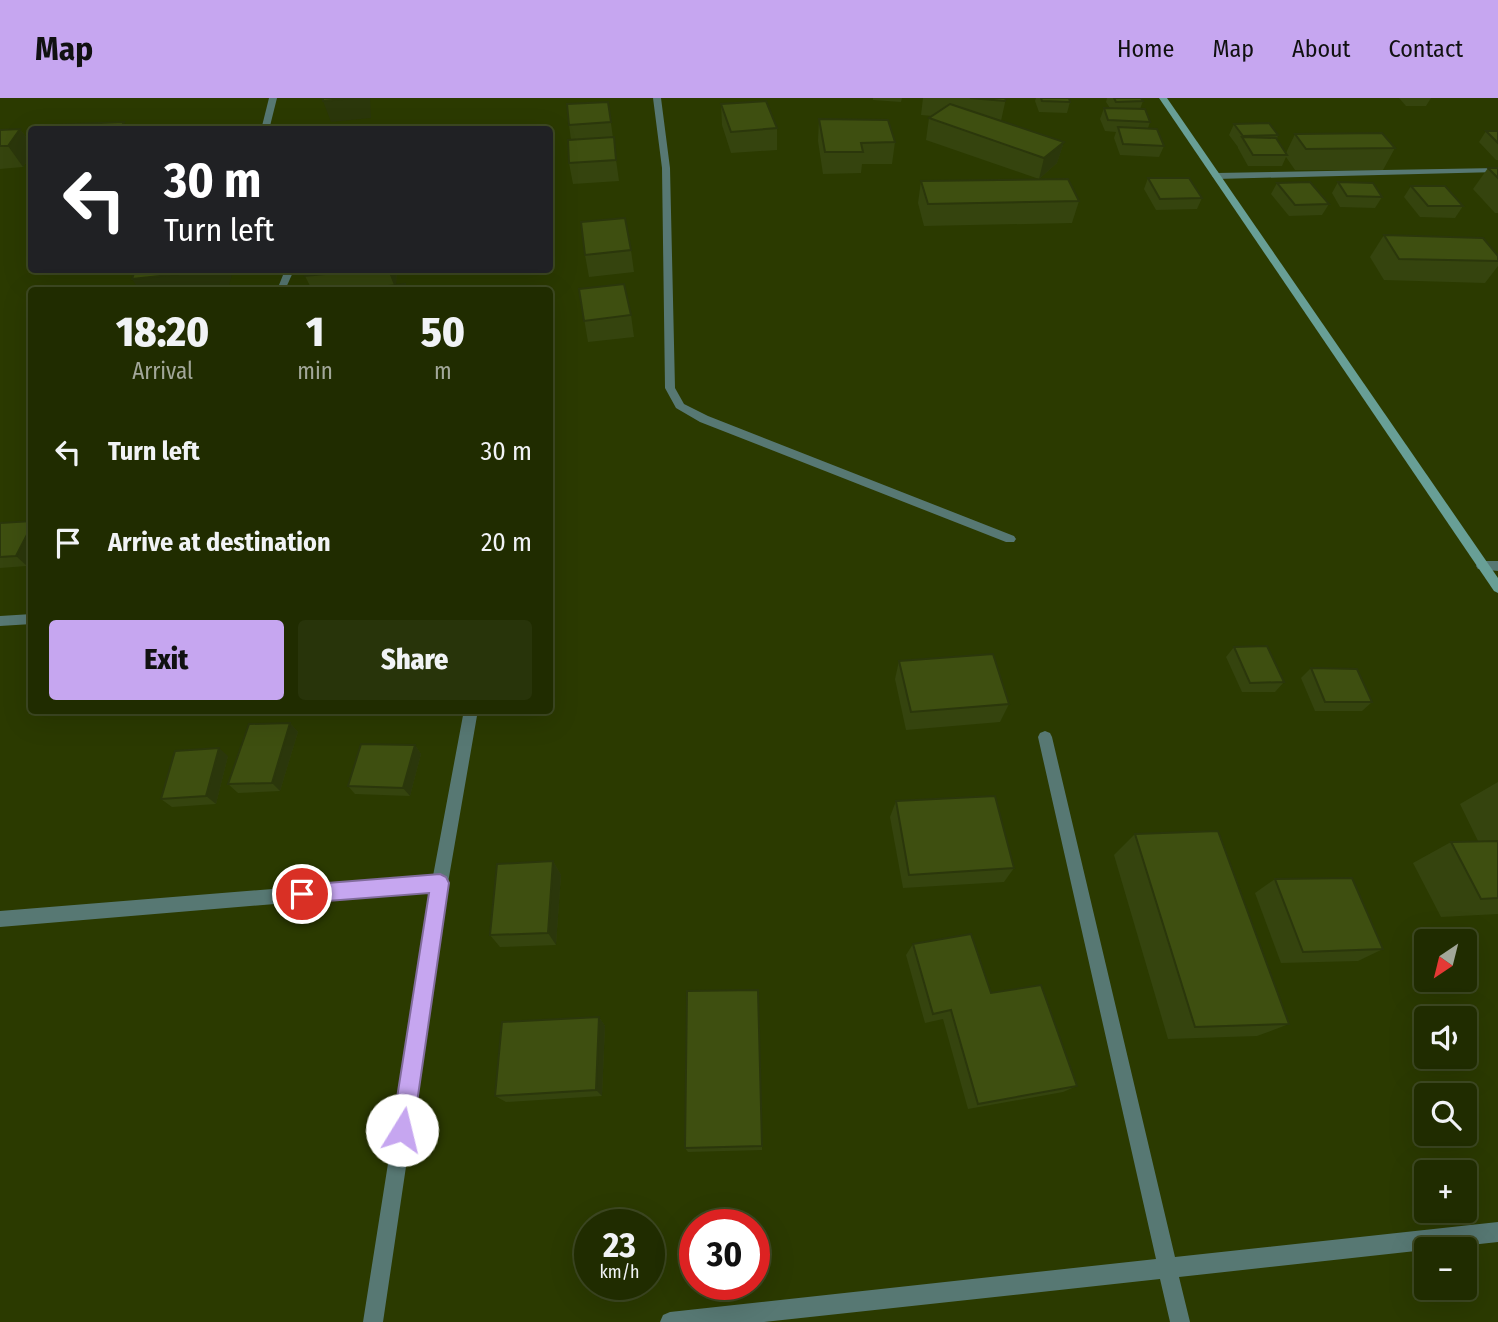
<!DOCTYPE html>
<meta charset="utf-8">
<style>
body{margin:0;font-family:"Fira Sans Condensed",sans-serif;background:#28340a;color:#f1f3f6;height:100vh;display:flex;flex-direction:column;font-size:26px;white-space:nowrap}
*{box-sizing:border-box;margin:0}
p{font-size:23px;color:#a2a799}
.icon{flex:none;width:38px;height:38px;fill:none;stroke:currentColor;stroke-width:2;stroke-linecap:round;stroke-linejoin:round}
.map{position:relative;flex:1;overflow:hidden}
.panel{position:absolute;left:28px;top:189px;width:525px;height:427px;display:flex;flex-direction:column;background:#202c00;border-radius:7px;box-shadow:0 7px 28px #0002,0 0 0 2px #3d4822}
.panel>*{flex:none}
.top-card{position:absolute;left:28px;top:28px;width:525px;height:147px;border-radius:7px;box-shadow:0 7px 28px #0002,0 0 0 2px #3d4822;background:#202124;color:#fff;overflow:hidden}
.needle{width:46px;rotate:215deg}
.buttons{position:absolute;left:1414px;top:831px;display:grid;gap:14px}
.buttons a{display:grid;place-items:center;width:63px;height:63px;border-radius:7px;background:#202c00;box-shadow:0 7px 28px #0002,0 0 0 2px #3d4822;font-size:35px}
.speed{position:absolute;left:574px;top:1111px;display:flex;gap:14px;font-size:35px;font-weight:700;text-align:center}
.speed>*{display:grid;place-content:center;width:91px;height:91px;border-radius:50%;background:#202c00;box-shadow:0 7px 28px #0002,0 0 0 2px #3d4822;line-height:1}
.speed small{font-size:18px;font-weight:400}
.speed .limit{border:10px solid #d22;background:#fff;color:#111}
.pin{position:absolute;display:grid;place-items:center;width:60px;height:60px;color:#fff;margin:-30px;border:4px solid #fff;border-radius:50%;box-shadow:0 2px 7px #0007}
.me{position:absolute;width:77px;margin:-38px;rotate:9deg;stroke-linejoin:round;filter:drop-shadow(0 0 5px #0008)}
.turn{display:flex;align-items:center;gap:24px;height:147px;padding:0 21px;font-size:32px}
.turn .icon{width:91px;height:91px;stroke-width:2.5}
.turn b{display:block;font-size:49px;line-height:60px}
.eta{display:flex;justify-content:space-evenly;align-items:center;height:119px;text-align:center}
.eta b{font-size:42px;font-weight:800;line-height:49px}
.button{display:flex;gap:14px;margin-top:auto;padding:14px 21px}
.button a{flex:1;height:80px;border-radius:7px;background:#c6a6f0;color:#111;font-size:28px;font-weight:800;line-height:80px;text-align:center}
.button a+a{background:#28340a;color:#f1f3f6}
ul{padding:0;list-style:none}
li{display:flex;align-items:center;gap:21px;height:91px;padding:0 21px}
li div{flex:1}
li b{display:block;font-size:26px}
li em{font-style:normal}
header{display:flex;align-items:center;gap:42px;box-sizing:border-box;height:98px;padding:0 35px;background:#c6a6f0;color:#111}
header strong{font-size:33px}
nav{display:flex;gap:38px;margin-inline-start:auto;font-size:24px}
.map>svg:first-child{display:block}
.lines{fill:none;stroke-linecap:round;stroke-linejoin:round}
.lane{fill:#577873;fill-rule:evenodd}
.street{fill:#577873;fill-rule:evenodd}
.secondary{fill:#689f96;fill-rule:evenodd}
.wall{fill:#35440e}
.shaded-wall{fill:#2b370b}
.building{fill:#3e4f10;stroke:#2b370b;stroke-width:2}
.route{fill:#c6a6f0;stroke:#816c9c;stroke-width:2}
</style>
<header>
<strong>Map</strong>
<nav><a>Home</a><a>Map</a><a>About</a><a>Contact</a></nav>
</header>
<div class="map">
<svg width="1498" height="1224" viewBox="0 0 1498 1224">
<rect width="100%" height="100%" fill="#2b3a00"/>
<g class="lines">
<polygon class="lane" points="1482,463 1498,463 1498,473 1478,471 1476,468 1478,465"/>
<g class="street">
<polygon points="269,0 277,0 269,32 261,32"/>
<polygon points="653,0 661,0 670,70 675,290 684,306 708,318 1014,438 1016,441 1014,444 1006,444 700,324 676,310 665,290 662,70"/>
<polygon points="1498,70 1498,74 1216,81 1212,78 1216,75"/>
<polygon points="285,172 294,172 285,192 277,192"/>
<polygon points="32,516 32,526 0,528 0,518"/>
<polygon points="464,612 478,612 448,785 383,1224 363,1224 431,793 0,829 0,813 433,778"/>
<polygon points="1045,633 1050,635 1052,639 1175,1159 1498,1124 1498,1144 1179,1179 1190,1224 1170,1224 1160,1181 764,1224 660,1224 663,1217 670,1214 1156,1161 1038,639 1040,635"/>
</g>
<polygon class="secondary" points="1159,0 1167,0 1498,480 1498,495 1494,493"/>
</g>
<g class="wall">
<polygon points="873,0 902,0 901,4 873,2"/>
<polygon points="923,0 1006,0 1001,23 1064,44 1057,65 1039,81 926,42 929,20 933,18 921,17"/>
<polygon points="1036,0 1069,0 1070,4 1067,15 1039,14 1035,3"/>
<polygon points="1107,0 1141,0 1143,3 1140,11 1150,24 1148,30 1164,48 1159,59 1120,57 1114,40 1116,34 1105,33 1100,21 1104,10 1110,10 1106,4"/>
<polygon points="1399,0 1431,0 1426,8 1406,8"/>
<polygon points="608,4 619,83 573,86 569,65 571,42 569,27"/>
<polygon points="721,6 777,30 777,52 731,55 722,27"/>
<polygon points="819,21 895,44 892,66 862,66 861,75 823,76 818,43"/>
<polygon points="1234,26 1278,37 1277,41 1286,55 1295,36 1395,50 1383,72 1295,72 1286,59 1282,68 1248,68 1238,50 1238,49 1229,37"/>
<polygon points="20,31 32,47 32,57 23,69 0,71 0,32"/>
<polygon points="1486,33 1498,33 1498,62 1496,62 1479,44"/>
<polygon points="1488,70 1498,70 1498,115 1495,115 1473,91"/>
<polygon points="1148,80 1202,100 1197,111 1156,112 1144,91"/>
<polygon points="921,83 1079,103 1072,125 924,128 918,105"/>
<polygon points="1338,84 1382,99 1375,110 1340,109 1332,95"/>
<polygon points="1277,85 1329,106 1322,117 1289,118 1271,96"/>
<polygon points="1411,88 1463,108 1455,120 1420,119 1404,99"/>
<polygon points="1384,137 1498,158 1498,168 1485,185 1384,182 1370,159"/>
<polygon points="631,152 634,174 589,179 585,157"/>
<polygon points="306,172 397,172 396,187 407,192 312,192 305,178"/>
<polygon points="579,191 631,217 634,239 588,244"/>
<polygon points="0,425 27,468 0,470"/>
<polygon points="1234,549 1284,584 1275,594 1242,594 1226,559"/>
<polygon points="899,563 1009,606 1000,624 906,632 895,581"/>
<polygon points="1311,570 1372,604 1362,613 1315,613 1301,580"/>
<polygon points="181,612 285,612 284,615 187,618"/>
<polygon points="290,625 298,634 280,693 238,695 228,686"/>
<polygon points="415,647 421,656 410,698 355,696 348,688"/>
<polygon points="228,658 216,706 172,709 161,701"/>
<polygon points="1498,684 1498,816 1441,819 1413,765 1451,744 1478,743 1460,706"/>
<polygon points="896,703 1014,770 1004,784 903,790 890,719"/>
<polygon points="1135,736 1289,926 1257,938 1168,941 1114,757"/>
<polygon points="553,763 561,777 556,847 500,849 490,837"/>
<polygon points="1275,781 1383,851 1358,863 1281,865 1255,795"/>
<polygon points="913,846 991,895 1077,988 1063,994 968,1011 943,921 925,925 906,857"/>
<polygon points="599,919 605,928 602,998 506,1004 495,998"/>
<polygon points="762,1048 762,1052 688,1054 685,1050"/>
</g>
<g class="shaded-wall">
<polygon points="353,0 370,0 371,20 331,24 323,3"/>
<polygon points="124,24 129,32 120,32"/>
<polygon points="20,31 32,47 32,57 23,69 8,48"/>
<polygon points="1064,44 1057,65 1039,81 1044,60"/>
<polygon points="216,172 233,172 228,192 139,192 132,181"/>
<polygon points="388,172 397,172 396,192"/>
<polygon points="32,427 32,460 27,468 16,458"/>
<polygon points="290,625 298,634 280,693 272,685"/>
<polygon points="415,647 421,656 410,698 403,690"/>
<polygon points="219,650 228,658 216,706 206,698"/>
<polygon points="553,763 561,777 556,847 548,835"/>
<polygon points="599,919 605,928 602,998 596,992"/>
</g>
<g class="building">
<polygon points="323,0 353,0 323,3"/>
<polygon points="970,0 1006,0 1005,3"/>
<polygon points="1041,0 1069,0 1070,4 1042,3"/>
<polygon points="1114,0 1141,0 1143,3 1116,4"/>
<polygon points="766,3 777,30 731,34 721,6"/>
<polygon points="608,4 611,24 569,27 567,6"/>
<polygon points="950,6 1064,44 1044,60 929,20"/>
<polygon points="1104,10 1145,11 1150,24 1108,22"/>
<polygon points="819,21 888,22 895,44 861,45 863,54 825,54"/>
<polygon points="124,24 120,32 49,32 52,27"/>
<polygon points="1269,25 1278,37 1243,38 1234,26"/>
<polygon points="1118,29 1157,31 1164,48 1123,46"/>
<polygon points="20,31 8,48 0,48 0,32"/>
<polygon points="1486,33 1498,33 1498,45"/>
<polygon points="1382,35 1395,50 1306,51 1295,36"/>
<polygon points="614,39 616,62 569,65 568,42"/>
<polygon points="1242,39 1276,40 1287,57 1253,57"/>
<polygon points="1488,70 1498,70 1498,80"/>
<polygon points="1148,80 1189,80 1202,100 1160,101"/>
<polygon points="1068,81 1079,103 928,106 921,83"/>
<polygon points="1310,84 1329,106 1295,107 1277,85"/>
<polygon points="1338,84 1373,85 1382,99 1347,98"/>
<polygon points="1411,88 1445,88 1463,108 1428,108"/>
<polygon points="625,120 631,152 585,157 581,124"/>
<polygon points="1384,137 1483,140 1498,158 1498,163 1399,161"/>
<polygon points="135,172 216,172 132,181"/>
<polygon points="306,172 368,172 305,178"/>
<polygon points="405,186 405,192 358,192"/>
<polygon points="624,186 631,217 584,223 579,191"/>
<polygon points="32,423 32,427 16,458 0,459 0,425"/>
<polygon points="1267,548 1284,584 1250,585 1234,549"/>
<polygon points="993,556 1009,606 911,614 899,563"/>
<polygon points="1311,570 1357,571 1372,604 1325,604"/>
<polygon points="290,625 272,685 228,686 249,626"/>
<polygon points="361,646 415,647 403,690 348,688"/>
<polygon points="219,650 206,698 161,701 175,653"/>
<polygon points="995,698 1014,770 909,777 896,703"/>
<polygon points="1218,733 1289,926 1195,929 1135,736"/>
<polygon points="1498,743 1498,800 1481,801 1451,744"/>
<polygon points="553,763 548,835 490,837 497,766"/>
<polygon points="1352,780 1383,851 1303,854 1275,781"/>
<polygon points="971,836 991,895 1041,887 1077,988 978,1006 951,912 933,916 913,846"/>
<polygon points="758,892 762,1048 685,1050 687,893"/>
<polygon points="599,919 596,992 495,998 502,924"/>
</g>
<polygon class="route" points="440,776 446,779 449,785 413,1032 410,1039 402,1042 395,1039 392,1032 429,795 302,805 296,802 293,796 296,790 302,787"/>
</svg>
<div class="buttons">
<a><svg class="needle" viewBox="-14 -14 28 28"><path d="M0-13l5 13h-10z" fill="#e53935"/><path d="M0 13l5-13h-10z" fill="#a2a799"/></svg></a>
<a><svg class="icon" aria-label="sound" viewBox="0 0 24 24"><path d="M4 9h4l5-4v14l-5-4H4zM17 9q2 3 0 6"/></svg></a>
<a><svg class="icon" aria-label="search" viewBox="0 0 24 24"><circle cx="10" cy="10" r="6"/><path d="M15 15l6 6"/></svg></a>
<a>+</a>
<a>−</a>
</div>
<div class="speed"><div>23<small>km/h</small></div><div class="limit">30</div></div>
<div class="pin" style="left:302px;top:796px;background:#d93025"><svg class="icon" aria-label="arrive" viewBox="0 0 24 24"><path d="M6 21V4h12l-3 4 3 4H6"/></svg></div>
<svg class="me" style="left:402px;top:1032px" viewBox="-20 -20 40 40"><circle r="19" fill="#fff"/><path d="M0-13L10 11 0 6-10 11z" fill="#c6a6f0"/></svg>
<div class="top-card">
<div class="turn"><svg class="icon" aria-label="left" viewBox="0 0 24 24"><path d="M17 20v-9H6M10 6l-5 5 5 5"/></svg><div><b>30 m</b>Turn left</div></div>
</div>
<section class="panel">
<div class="eta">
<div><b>18:20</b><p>Arrival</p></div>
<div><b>1</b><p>min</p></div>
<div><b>50</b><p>m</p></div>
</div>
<ul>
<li><svg class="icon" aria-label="left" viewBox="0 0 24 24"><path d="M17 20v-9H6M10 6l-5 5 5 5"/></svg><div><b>Turn left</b></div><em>30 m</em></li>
<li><svg class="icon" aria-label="arrive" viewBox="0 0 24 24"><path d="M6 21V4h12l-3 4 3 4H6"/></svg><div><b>Arrive at destination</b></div><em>20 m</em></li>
</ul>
<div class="button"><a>Exit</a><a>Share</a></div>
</section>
</div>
